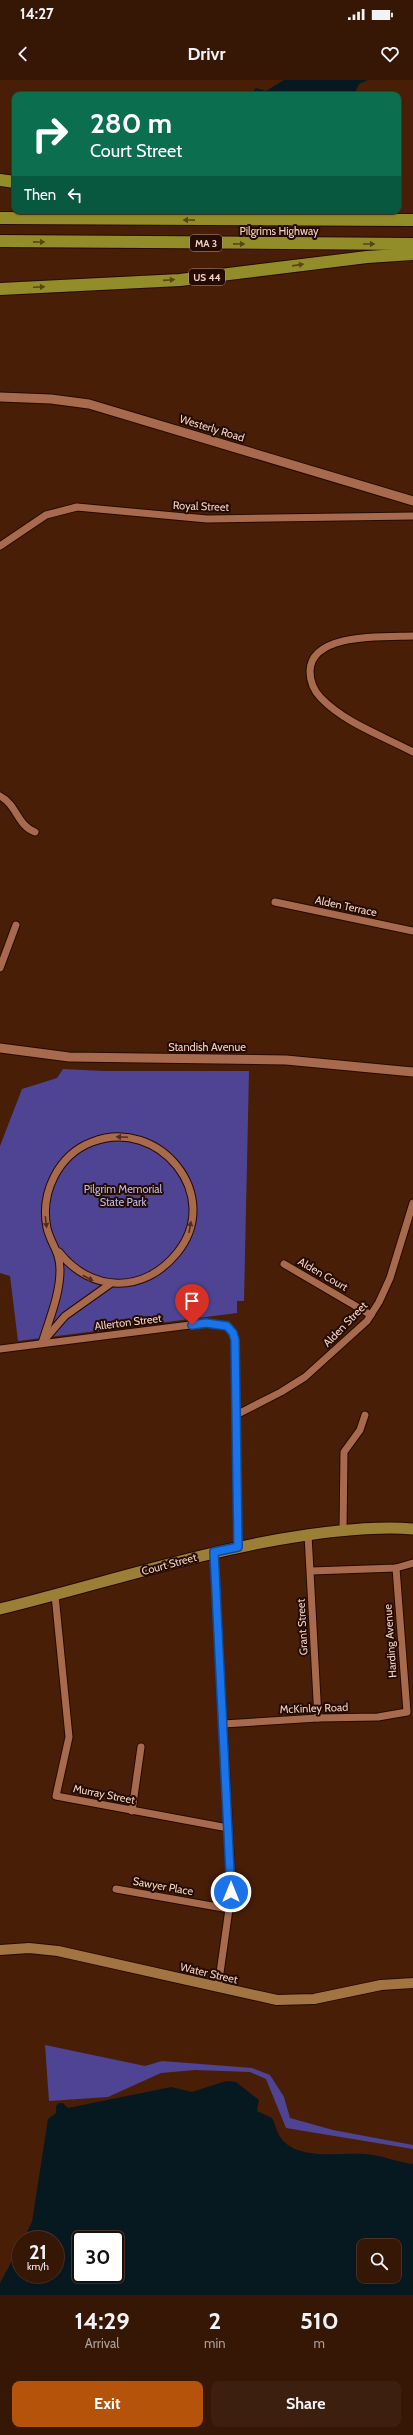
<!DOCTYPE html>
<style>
body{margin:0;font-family:Cabin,sans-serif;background:#3d1f0f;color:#f1f3f6;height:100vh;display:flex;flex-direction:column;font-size:15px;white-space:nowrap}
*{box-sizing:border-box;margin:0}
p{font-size:13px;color:#aa9f9a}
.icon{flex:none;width:22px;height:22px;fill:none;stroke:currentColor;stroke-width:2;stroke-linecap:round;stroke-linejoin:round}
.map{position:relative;height:2215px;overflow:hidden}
.drawer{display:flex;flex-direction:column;background:#361605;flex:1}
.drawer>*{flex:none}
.banner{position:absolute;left:12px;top:12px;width:389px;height:122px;border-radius:8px;box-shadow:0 1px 3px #0004,0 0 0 1px #503527;background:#0b6e4f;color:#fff;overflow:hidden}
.fabs{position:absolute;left:357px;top:2159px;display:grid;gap:8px}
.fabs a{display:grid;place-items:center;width:44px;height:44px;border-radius:8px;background:#361605;box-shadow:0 1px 3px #0004,0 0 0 1px #503527;font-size:20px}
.speed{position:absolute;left:12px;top:2151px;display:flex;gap:8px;font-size:20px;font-weight:700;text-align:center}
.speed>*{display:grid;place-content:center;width:52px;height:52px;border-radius:50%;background:#361605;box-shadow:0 1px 3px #0004,0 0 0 1px #503527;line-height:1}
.speed small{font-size:10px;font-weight:400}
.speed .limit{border:2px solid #111;border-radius:6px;background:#fff;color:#111}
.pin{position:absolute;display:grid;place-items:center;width:34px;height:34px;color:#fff;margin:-41px -17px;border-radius:50% 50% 50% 0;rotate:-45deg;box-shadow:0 0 4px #0007}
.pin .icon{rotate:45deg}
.me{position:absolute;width:44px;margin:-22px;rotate:0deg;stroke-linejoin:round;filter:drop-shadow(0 0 3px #0008)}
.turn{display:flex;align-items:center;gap:14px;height:84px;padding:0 12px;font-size:18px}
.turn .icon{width:52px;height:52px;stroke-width:2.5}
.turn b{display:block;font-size:28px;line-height:34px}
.then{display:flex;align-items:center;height:38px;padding:0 12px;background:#0003;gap:8px;font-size:15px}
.eta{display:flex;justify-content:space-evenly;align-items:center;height:68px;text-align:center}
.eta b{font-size:24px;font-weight:700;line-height:28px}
.primary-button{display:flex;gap:8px;margin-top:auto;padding:8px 12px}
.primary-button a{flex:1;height:46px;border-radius:8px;background:#b45309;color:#fff;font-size:16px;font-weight:700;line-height:46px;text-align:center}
.primary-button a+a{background:#3d1f0f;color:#f1f3f6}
.status{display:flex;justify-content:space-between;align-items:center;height:28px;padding:0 20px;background:#361605;direction:ltr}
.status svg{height:11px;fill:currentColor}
header{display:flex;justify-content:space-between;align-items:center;height:52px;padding:0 12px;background:#361605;font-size:18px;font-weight:700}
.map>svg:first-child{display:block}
.green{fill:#4e4493}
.water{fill:#071920;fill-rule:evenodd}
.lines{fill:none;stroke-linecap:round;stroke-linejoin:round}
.minor-casing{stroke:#270a00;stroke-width:9}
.tertiary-casing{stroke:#270a00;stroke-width:11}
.secondary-casing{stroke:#270a00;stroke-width:12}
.primary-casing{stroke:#270a00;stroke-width:13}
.motorway-casing{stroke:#270a00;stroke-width:14}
.minor{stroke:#a86a4d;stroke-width:7}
.tertiary{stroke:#a86a4d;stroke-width:9}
.secondary{stroke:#a27442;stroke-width:10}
.primary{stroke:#9b7f37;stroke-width:11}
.motorway{stroke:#938d29;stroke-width:12}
.oneway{fill:#564614}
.oneway2{fill:#522d1d}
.route-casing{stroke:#114b97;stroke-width:10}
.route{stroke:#1a73e8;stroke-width:7}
.labels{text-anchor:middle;stroke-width:4;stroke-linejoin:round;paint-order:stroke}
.shield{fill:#240c03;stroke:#b59587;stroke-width:1}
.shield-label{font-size:10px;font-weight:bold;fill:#f3d0c0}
.street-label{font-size:11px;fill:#f3d0c0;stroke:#240c03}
.park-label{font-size:11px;fill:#bcbbeb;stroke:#240c03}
</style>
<div class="status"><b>14:27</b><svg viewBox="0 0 49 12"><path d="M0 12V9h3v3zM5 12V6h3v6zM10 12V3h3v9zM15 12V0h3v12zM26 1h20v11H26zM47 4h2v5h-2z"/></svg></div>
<header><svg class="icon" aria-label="back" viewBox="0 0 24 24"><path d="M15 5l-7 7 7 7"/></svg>Drivr<svg class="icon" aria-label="heart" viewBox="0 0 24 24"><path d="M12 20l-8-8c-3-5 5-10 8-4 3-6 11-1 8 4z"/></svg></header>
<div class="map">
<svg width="413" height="2215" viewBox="0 0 413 2215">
<rect width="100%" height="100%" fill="#481e07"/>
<g class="green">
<polygon points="63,989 104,991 249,991 244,1221 237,1221 237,1233 18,1261 10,1196 0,1193 0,1066 22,1009 57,998"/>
<polygon points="45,1965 145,1986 162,1981 252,1988 270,1995 284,2017 290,2038 333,2050 413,2065 413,2069 286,2048 266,1999 250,1992 195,1990 161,1993 108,2017 49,2021"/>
</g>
<g class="water">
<polygon points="284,0 368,0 359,4 354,15 250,15 256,8 266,11"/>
<path d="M226,2001l10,1 23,18 -2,11 15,7c3,5 4,12 7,17 15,27 60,17 86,19 17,1 31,8 48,10v131h-413v-12l21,-39v30h34v-34h-32l9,-18 16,-103 8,-6v-7l3,-3h4l5,5 103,-21 21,5zM81,2160h34v34h-34zM364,2166h30v30h-30z"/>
</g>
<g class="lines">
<defs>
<g id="minor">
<polyline points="0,466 46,435 77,427 207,439 413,436"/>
<path d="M413,556c-27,1 -102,-4 -103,35 0,10 4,20 11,27 24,25 62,38 92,54"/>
<path d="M0,716c17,9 17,29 35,36"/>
<polyline points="275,822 413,851"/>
<polyline points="0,888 16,845"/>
<polyline points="284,1184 371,1235"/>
<polyline points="46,1258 65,1236 110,1204"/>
<path d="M42,1263c7,-23 18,-48 18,-73 0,-19 -9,-25 -13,-42 -7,-35 11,-73 45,-86 67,-26 132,54 85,111 -33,41 -86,40 -118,-1"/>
<polyline points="0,1269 206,1243 227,1246 233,1253 235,1260 238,1467"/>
<polyline points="236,1335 281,1312 305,1297 367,1241 379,1222 390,1198 413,1123"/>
<polyline points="343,1451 344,1372 360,1350 365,1335"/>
<polyline points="308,1455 318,1638"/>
<polyline points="214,1472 231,1791 229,1829 218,1907"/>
<polyline points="311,1491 396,1488 413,1483"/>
<polyline points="55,1515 69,1657 56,1716 228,1748"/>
<polyline points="223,1644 318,1638 378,1637 407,1632 396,1488"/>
<polyline points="132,1731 141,1667"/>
<polyline points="116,1809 229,1829"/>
</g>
<g id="tertiary">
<polyline points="0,317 51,319 89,324 413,421"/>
<polyline points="0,968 69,977 286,980 413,992"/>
</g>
<polyline id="secondary" points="0,1870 29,1868 58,1871 277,1920 314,1919 381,1905 413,1903"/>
<path id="primary" d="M0,1529c102,-25 203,-59 307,-74 35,-5 71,-9 106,-6"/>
<g id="motorway">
<polyline points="0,100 15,102"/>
<polyline points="278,131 306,134"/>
<polyline points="0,138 413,140"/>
<polyline points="0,161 413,164"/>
<polyline points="0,209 180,200 367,177 413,174"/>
</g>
</defs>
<use href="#minor" class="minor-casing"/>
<use href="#tertiary" class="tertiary-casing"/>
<use href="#secondary" class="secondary-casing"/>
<use href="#primary" class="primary-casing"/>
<use href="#motorway" class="motorway-casing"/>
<use href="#minor" class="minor"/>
<use href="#tertiary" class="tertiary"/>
<use href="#secondary" class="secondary"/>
<use href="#primary" class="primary"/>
<use href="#motorway" class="motorway"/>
</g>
<defs><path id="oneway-solid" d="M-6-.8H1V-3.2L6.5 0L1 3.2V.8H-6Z"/></defs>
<g class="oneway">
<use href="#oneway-solid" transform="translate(189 140) rotate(-179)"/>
<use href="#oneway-solid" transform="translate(39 162) rotate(1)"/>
<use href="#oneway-solid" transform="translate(239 164) rotate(1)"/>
<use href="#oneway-solid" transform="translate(369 164)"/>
<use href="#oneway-solid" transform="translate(298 185) rotate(-8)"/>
<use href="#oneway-solid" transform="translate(169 200) rotate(-4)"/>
<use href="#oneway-solid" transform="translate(39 207) rotate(-2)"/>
</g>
<g class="oneway2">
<use href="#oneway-solid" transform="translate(122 1057) rotate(-178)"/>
<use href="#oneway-solid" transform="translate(46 1142) rotate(83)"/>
<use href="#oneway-solid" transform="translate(190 1147) rotate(-80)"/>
<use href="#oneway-solid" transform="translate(88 1198) rotate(28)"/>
</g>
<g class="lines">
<defs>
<polyline id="route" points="192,1245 206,1243 227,1246 233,1253 235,1260 238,1467 214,1472 231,1812"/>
</defs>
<use href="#route" class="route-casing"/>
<use href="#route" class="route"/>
</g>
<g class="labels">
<g class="shield">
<rect x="190" y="155" width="32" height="16" rx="3"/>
<rect x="189" y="189" width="36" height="16" rx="3"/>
</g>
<g class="shield-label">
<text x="206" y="167">MA 3</text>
<text x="207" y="201">US 44</text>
</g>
<g class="street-label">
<text x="279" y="155">Pilgrims Highway</text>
<text transform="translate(212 348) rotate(17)" y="4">Westerly Road</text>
<text transform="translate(201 426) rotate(2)" y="4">Royal Street</text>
<text transform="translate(346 826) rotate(12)" y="4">Alden Terrace</text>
<text x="207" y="971">Standish Avenue</text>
<text transform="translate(323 1194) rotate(30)" y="4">Alden Court</text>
<text transform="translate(128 1242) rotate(-7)" y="4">Allerton Street</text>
<text transform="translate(345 1244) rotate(-46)" y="4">Alden Street</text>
<text transform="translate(169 1484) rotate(-15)" y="4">Court Street</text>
<text transform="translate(302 1547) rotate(-93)" y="4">Grant Street</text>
<text transform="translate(390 1561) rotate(-94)" y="4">Harding Avenue</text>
<text transform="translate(314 1628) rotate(-2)" y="4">McKinley Road</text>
<text transform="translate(104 1714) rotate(11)" y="4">Murray Street</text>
<text transform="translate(163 1806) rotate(10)" y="4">Sawyer Place</text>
<text transform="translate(209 1893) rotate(13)" y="4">Water Street</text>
</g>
<g class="park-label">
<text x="123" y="1113">Pilgrim Memorial<tspan x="123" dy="13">State Park</tspan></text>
</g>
</g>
</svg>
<div class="fabs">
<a><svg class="icon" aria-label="search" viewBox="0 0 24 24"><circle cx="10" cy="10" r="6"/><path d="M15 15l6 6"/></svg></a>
</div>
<div class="speed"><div>21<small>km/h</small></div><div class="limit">30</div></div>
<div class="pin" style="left:192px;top:1245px;background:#d93025"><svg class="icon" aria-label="arrive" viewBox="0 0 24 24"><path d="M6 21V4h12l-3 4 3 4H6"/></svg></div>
<svg class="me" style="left:231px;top:1812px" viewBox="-20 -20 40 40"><circle r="17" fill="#1a73e8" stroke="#fff" stroke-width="3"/><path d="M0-11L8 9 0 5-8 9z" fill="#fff"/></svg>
<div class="banner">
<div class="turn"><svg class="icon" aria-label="right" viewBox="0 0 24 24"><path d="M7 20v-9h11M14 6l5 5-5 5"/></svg><div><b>280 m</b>Court Street</div></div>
<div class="then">Then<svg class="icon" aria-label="left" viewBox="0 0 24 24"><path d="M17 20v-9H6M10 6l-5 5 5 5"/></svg></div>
</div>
</div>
<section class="drawer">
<div class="eta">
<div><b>14:29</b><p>Arrival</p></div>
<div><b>2</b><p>min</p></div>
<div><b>510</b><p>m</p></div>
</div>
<div class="primary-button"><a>Exit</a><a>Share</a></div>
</section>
